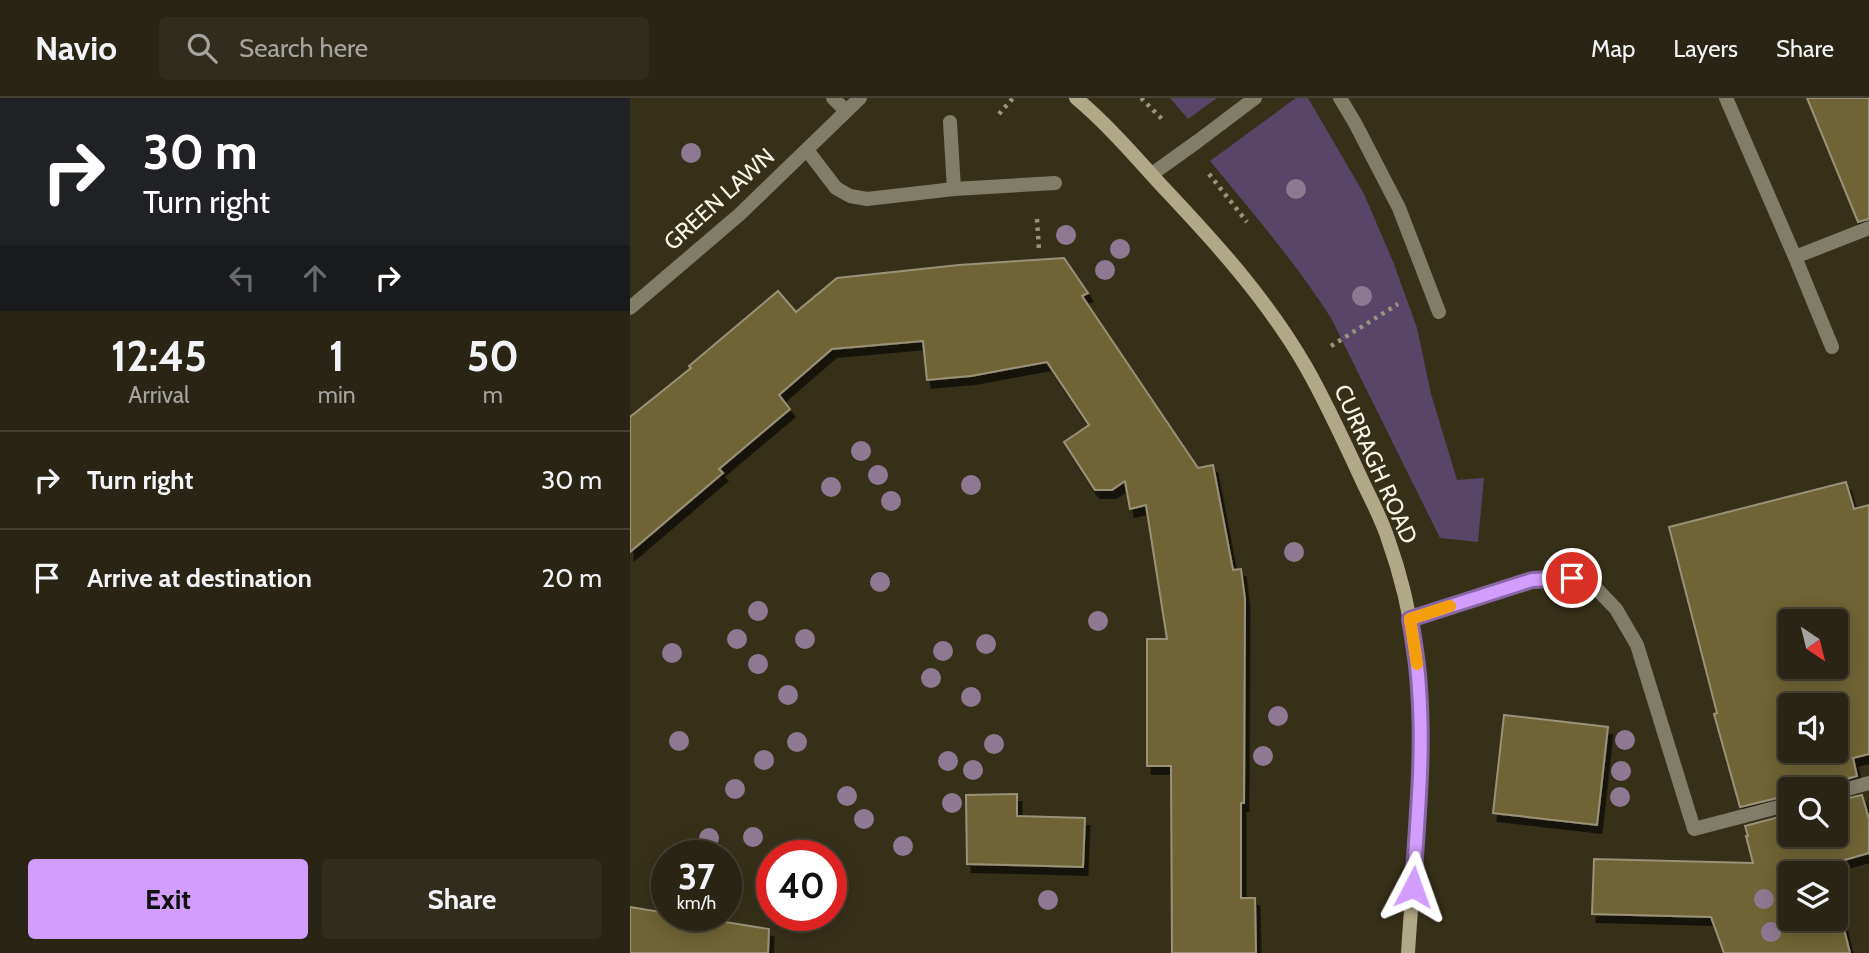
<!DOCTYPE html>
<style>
body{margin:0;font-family:Cabin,sans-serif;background:#312c1c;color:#f1f3f6;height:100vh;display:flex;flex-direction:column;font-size:26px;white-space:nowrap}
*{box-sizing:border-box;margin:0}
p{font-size:23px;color:#a5a4a0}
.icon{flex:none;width:38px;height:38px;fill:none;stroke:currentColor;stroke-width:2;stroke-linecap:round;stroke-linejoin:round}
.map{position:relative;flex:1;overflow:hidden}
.side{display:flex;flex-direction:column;background:#292413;width:630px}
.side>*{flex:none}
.top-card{background:#202124;color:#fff;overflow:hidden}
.needle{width:46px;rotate:145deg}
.fabs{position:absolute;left:1148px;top:511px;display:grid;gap:14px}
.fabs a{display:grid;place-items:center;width:70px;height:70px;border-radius:7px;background:#292413;box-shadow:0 4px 18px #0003,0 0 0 2px #454133;font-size:35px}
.speed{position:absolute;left:21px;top:742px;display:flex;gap:14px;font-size:35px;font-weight:700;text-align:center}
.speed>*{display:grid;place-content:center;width:91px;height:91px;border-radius:50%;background:#292413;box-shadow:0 4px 18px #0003,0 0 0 2px #454133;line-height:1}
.speed small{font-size:18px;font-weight:400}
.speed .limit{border:10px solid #d22;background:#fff;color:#111}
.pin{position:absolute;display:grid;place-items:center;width:60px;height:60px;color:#fff;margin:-30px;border:4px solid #fff;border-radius:50%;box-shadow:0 2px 7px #0007}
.me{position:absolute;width:77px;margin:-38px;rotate:4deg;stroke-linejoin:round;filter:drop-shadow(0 0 5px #0008)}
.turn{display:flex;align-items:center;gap:24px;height:147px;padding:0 28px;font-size:32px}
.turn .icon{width:91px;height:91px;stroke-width:2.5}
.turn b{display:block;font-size:49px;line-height:60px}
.lanes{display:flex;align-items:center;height:66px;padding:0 28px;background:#0003;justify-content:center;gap:35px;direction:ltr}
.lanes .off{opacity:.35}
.eta{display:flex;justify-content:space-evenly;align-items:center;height:119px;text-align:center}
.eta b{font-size:42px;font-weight:700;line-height:49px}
.primary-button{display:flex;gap:14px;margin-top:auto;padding:14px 28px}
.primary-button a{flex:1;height:80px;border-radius:7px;background:#d29dfd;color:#111;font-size:28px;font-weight:700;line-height:80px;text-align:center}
.primary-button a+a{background:#312c1c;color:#f1f3f6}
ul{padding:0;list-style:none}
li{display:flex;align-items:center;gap:21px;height:98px;padding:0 28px;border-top:2px solid #454133}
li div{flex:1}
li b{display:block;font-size:26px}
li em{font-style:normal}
header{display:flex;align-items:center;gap:42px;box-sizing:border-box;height:98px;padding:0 35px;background:#292413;border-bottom:2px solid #454133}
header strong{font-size:33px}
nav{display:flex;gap:38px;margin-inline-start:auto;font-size:24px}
.search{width:490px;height:63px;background:#312c1c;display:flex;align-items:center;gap:18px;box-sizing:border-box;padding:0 24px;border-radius:7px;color:#a5a4a0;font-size:26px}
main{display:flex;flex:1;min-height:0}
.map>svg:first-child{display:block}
.green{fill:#584568}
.building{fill:#706436;stroke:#999278;stroke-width:2;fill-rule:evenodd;filter:url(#shadow)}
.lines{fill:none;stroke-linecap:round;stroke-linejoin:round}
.path{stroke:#999481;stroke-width:4.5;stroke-dasharray:3.5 5;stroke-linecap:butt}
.lane{stroke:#827d69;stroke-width:14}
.street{stroke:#827d69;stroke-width:14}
.secondary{stroke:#b1a888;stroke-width:14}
.tree{fill:#8f7992}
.route-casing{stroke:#8866a4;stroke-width:18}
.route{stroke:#d29dfd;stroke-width:12}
.slow{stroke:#f59e0b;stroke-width:12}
.labels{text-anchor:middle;stroke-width:5;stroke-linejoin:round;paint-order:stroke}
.street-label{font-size:23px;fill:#f8f4e6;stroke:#373019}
</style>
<header>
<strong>Navio</strong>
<div class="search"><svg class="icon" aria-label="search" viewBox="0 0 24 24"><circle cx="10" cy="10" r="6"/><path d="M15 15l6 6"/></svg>Search here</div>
<nav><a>Map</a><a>Layers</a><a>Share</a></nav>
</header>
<main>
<section class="side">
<div class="top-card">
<div class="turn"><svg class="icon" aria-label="right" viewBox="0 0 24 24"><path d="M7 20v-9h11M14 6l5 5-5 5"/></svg><div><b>30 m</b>Turn right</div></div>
<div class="lanes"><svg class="icon off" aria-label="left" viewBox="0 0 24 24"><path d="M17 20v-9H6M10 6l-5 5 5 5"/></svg><svg class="icon off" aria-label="ahead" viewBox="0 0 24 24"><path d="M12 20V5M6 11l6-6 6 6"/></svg><svg class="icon" aria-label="right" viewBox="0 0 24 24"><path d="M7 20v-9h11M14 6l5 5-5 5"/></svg></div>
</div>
<div class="eta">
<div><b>12:45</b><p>Arrival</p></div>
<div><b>1</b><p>min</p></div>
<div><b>50</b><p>m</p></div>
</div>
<ul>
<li><svg class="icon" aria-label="right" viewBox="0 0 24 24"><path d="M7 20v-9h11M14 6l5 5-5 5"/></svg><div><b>Turn right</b></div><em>30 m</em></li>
<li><svg class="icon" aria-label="arrive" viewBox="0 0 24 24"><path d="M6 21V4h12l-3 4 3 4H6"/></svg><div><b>Arrive at destination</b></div><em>20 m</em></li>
</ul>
<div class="primary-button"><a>Exit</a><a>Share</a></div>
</section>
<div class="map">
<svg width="1239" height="855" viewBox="0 0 1239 855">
<defs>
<filter id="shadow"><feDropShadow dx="4.5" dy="8" stdDeviation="0" flood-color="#0009"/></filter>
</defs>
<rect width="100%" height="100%" fill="#373019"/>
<g class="green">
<polygon points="540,0 587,0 558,21"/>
<path d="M666,0h12l56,96 30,70 23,64 14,66 26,86 27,-2 -6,64 -38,-4 -109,-220c-36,-56 -79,-106 -121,-157z"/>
</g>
<g class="building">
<polygon points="1177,0 1239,0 1239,121 1228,124"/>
<polygon points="434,160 458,195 452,198 568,370 583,367 603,472 611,471 615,501 614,705 611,705 611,800 625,800 626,855 542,855 541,668 517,668 517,541 537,541 516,407 500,411 495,383 482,392 465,392 434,344 459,327 417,264 341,278 297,282 293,243 202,251 149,297 160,311 89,371 93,375 0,454 0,319 61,270 59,268 148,193 166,214 207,180 329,167"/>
<path d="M1216,384l8,27 15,-4v249l-16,4 4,18 -24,7 -6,6h-37v6l-50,12 -26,-93 3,-1 -48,-186zM1160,523h46v46h-46zM1160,607h46v46h-46z"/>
<polygon points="874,617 978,629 967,727 863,715"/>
<polygon points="387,696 387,718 455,720 453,769 337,766 336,697"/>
<polygon points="1232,697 1239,721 1239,755 1197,767 1200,775 1160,775 1160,821 1206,821 1206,799 1220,855 1094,855 1081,819 962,816 964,761 1123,765 1116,738 1118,738 1115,728 1160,716 1160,737 1206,737 1206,703"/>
<polygon points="0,809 37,815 37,817 52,817 139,831 138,855 0,855"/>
</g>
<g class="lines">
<g class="path">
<polyline points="511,0 535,24"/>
<polyline points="369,16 383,0"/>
<polyline points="579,76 617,124"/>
<polyline points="407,121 409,152"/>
<polyline points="701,248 768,206"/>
</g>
<g class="lane">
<polyline points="1096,0 1165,159 1202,249"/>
<polyline points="1165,159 1239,130"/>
<polyline points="780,521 902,482 942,480 965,489 986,511 1007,547 1064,731 1160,706"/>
<polyline points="1206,694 1239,685"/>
</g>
<g class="street">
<polyline points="203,0 216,13"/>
<polyline points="710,0 725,25 769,110 809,214"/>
<polyline points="320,24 324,91"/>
<polyline points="177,52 206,90 220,98 237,101 324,91 425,85"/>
<polyline points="522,76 568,43 625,0"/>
<polyline points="0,210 110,116 230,0"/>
</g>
<path class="secondary" d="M446,0c31,26 58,57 85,87 53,56 106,114 145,182 20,35 37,72 54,109 9,20 21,41 28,63 13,36 22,74 27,113 14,100 -1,201 -7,301"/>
</g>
<g class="tree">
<circle cx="61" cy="55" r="10"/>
<circle cx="666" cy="91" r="10"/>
<circle cx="436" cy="137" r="10"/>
<circle cx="490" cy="151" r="10"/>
<circle cx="475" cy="172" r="10"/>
<circle cx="732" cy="198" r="10"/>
<circle cx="231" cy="353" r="10"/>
<circle cx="248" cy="377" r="10"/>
<circle cx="341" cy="387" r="10"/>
<circle cx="201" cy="389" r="10"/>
<circle cx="261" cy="403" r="10"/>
<circle cx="664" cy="454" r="10"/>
<circle cx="250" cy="484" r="10"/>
<circle cx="128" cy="513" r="10"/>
<circle cx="468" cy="523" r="10"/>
<circle cx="107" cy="541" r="10"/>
<circle cx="175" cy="541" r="10"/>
<circle cx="356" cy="546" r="10"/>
<circle cx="313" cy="553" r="10"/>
<circle cx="42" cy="555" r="10"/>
<circle cx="128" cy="566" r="10"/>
<circle cx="301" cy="580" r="10"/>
<circle cx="158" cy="597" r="10"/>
<circle cx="341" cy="599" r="10"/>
<circle cx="648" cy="618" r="10"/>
<circle cx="995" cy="642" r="10"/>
<circle cx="49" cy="643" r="10"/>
<circle cx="167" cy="644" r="10"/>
<circle cx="364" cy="646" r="10"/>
<circle cx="633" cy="658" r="10"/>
<circle cx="134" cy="662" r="10"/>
<circle cx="318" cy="663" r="10"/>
<circle cx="343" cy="672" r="10"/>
<circle cx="991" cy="673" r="10"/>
<circle cx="105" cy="691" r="10"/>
<circle cx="217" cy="698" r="10"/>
<circle cx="990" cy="699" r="10"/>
<circle cx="322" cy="705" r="10"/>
<circle cx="234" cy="721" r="10"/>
<circle cx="123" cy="739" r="10"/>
<circle cx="79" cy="740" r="10"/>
<circle cx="273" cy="748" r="10"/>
<circle cx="1134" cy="801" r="10"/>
<circle cx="418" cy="802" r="10"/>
<circle cx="1141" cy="834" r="10"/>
</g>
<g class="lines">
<defs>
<path id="route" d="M783,789c4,-66 11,-132 6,-198 -1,-24 -5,-47 -9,-70l122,-39 40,-2"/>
</defs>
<use href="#route" class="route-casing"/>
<use href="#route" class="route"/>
<polyline class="slow" points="787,566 780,521 820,508"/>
</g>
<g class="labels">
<g class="street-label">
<text transform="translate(89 101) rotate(-42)" y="8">GREEN LAWN</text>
<text transform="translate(746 366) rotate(66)" y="8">CURRAGH ROAD</text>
</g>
</g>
</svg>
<div class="fabs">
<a><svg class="needle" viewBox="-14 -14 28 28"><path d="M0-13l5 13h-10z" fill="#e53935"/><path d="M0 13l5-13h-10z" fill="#a5a4a0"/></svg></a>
<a><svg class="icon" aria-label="sound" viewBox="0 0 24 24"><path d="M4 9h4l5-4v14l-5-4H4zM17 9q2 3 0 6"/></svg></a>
<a><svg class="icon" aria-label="search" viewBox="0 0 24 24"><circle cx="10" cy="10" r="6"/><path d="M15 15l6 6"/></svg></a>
<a><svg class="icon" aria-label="layers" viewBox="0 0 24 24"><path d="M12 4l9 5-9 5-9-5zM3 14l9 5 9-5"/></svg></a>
</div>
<div class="speed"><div>37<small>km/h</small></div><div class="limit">40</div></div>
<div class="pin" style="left:942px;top:480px;background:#d93025"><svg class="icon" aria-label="arrive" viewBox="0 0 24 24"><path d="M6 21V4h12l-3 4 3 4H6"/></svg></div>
<svg class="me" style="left:783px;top:789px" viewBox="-20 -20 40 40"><path d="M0-17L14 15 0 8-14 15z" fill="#d29dfd" stroke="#fff" stroke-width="4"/></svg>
</div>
</main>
